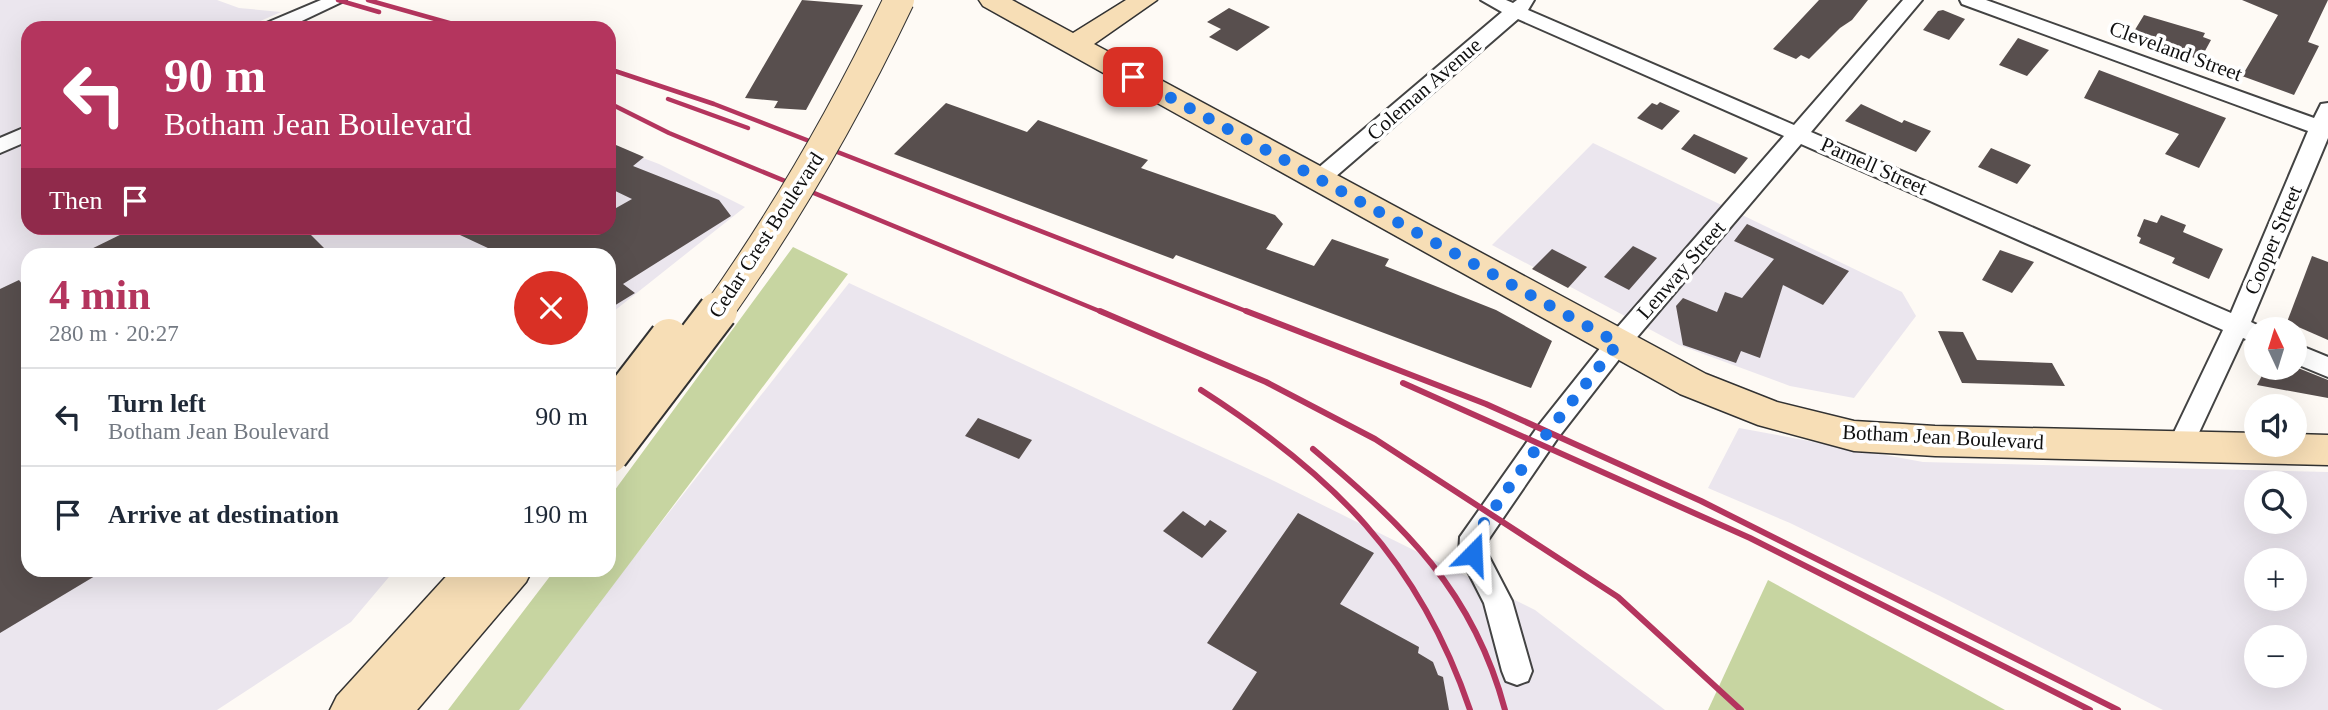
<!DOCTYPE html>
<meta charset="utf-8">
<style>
body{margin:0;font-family:Georgia,serif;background:#f6f6f7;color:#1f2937;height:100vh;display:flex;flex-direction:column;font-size:26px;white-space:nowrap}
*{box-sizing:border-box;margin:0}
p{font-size:23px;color:#747a83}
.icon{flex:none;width:38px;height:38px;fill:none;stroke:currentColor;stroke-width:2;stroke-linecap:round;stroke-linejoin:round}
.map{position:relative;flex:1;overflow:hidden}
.sheet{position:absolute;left:21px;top:248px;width:595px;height:329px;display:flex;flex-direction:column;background:#fff;border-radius:21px;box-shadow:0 7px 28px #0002}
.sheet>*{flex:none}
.guide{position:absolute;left:21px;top:21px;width:595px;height:214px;border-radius:21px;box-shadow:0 7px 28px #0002;background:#b4355e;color:#fff;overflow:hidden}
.needle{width:46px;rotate:356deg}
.tools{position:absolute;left:2244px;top:317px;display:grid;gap:14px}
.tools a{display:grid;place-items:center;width:63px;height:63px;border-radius:50%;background:#fff;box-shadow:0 7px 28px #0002;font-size:35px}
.pin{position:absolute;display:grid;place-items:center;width:60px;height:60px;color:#fff;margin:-30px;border-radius:14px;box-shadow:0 4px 10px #0006}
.me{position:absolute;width:77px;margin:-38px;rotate:21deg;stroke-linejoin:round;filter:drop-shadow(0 0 5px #0008)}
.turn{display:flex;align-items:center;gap:24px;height:147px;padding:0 28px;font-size:32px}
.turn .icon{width:91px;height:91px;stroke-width:2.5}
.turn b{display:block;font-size:49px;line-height:60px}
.then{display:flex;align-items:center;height:66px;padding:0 28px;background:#0003;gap:14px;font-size:26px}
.round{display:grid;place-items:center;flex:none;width:74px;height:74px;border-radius:37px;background:#f6f6f7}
.head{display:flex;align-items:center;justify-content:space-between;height:119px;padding:0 28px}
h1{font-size:42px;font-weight:700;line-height:52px;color:#b4355e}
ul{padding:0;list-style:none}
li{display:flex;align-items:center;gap:21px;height:98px;padding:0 28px;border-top:2px solid #e0e1e3}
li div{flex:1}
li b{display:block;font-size:26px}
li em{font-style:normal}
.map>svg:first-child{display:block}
.industrial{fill:#ebe6ee;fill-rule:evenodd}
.forest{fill:#c7d5a1}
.building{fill:#584f4e}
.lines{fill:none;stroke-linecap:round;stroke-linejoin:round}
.street-casing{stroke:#434343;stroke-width:4}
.secondary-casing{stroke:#323232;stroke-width:3}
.street{fill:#fff;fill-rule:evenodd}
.secondary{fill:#f7deb6;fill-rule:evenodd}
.rail-far1{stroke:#b4355e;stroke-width:4.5}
.rail{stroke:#b4355e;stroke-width:6}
.secondary-bridge-far1-casing{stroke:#323232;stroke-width:32;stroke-linecap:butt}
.secondary-bridge-casing{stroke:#323232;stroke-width:42;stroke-linecap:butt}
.secondary-bridge-far1{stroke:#f7deb6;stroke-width:30}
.secondary-bridge{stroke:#f7deb6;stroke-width:38}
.route{stroke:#1a73e8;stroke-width:12;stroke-dasharray:0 21.6}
.labels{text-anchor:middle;stroke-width:7;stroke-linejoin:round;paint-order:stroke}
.street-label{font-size:21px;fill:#101010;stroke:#fff}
</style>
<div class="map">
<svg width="2328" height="710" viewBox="0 0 2328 710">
<rect width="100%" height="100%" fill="#fefaf5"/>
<g class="industrial">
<polygon points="0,0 217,0 239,8 281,12 244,28 28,28 28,125 0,137"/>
<polygon points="28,142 28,228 609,228 609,145 659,164 745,207 609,315 609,256 28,256 28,570 394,571 351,622 217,710 0,710 0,154"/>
<polygon points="1593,143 1902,292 1916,316 1854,398 1790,386 1679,345 1492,245"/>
<polygon points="849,283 1270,479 1535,610 1665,710 514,710"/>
<path d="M1739,428l184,34 405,10v238h-165l-223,-114 -150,-73 -82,-35zM2256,483h38v39h-38zM2256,560h38v38h-38zM2256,637h38v39h-38z"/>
</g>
<g class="forest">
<polygon points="793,247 848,274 519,710 448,710 554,571 609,570 609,498"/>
<polygon points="1768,580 2005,710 1708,710"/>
</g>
<g class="building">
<polygon points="802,0 863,5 806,110 774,108 778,101 745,98"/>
<polygon points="1819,0 1868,0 1852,20 1840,28 1809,59 1801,55 1796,59 1773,49"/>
<polygon points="2242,0 2328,0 2308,42 2319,46 2294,95 2242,76 2278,15"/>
<polygon points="1229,8 1270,27 1237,51 1209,37 1221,29 1207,22"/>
<polygon points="1943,10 1965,19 1949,40 1923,30 1938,11"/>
<polygon points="2144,15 2205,33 2203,37 2211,40 2200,60 2170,49 2133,33"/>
<polygon points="2018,38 2049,50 2027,76 1999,65"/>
<polygon points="2099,70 2226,118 2199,168 2165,154 2179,134 2084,98"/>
<polygon points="1660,102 1680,111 1662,130 1637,118 1652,103 1657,105"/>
<polygon points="946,103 1027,132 1038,120 1148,160 1141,168 1275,215 1283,224 1266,249 1314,266 1332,239 1389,259 1385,266 1496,310 1552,341 1531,388 1176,255 1173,259 894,154"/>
<polygon points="1861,104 1902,123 1904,120 1931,131 1916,152 1845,121"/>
<polygon points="1694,134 1748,158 1735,174 1681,149"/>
<polygon points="609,142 644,157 633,166 719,200 731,216 623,284 635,293 609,309 609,256 505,256 445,228 609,228 609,212 632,199 609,188"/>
<polygon points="1991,148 2031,165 2017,184 1978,167"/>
<polygon points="2161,215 2186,225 2183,232 2223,249 2209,279 2172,263 2175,258 2139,243 2141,238 2137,236 2144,219 2157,223"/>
<polygon points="1747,224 1849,271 1823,305 1783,285 1760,358 1741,351 1736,363 1683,345 1676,306 1683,298 1717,312 1725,292 1742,298 1774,259 1734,241"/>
<polygon points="134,228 304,228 332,256 77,256"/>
<polygon points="1633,246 1657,258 1629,290 1604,277"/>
<polygon points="1552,249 1587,267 1568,288 1532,269"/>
<polygon points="2000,250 2034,262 2012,293 1982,280"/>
<polygon points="2312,256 2328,262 2328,340 2287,322"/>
<polygon points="19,280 28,292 28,570 105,570 0,633 0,289"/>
<polygon points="1938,331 1963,332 1977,360 2052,363 2065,386 1962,383"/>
<polygon points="2266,368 2298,368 2328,380 2328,398 2257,385"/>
<polygon points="978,418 1032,440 1019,459 965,436"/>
<polygon points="1183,511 1205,526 1210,520 1227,531 1202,558 1163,531"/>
<polygon points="1298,513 1374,553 1340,604 1419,647 1418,653 1433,662 1438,675 1443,677 1449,710 1232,710 1257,672 1207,643"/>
</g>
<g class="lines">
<defs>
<g id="street">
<polygon points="321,0 346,0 287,28 261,28 264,24"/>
<polygon points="1481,0 1506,0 1513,3 1517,0 1534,0 1528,10 1794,125 1903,0 1922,0 1811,132 2231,313 2308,131 1962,4 1960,0 1986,0 2314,118 2321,104 2328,103 2328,138 2251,322 2265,329 2256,329 2256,343 2243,338 2189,454 2180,457 2171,454 2167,447 2223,330 1801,144 1627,349 1557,439 1488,540 1487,553 1512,601 1532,671 1528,681 1517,685 1506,681 1502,671 1484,603 1459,554 1460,537 1539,425 1609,337 1784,136 1518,19 1327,184 1311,184 1308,179 1311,174 1502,12"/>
<polygon points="28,126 28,141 0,153 0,138"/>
<polygon points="2294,343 2328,357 2328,377 2294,363"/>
</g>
<g id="secondary">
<polygon points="979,0 1012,0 1073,33 1126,0 1157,0 1094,44 1706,374 1777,402 1854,421 1935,426 2256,433 2256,444 2294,444 2294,434 2328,435 2328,465 1935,456 1854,451 1758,425 1680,394 983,6"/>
<polygon points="452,570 532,570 526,582 417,710 330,710 337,696"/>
</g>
</defs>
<use href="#street" class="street-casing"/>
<use href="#secondary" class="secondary-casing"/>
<use href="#street" class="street"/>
<use href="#secondary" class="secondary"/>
<g class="rail-far1">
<polyline points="338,0 379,12"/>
<polyline points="368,0 467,28"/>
<polyline points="609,69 714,104 1251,313"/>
<polyline points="668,99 748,128"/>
<polyline points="609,103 669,133 1104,313"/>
</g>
<g class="rail">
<polyline points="1100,311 1266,382 1375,439 1618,597 1741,710"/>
<polyline points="1246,311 1486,404 1701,501 2118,710"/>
<polyline points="1403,383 1750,538 2090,710"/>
<path d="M1201,390c131,84 218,169 269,320"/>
<path d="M1313,449c92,78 160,141 192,261"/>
</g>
<defs>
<path id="secondary-bridge-far1" d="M717,313c70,-99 130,-204 182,-313"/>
<g id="secondary-bridge">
<polyline points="609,416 669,338"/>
<polyline points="609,454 718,311"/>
</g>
</defs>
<use href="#secondary-bridge-far1" class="secondary-bridge-far1-casing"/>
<use href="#secondary-bridge" class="secondary-bridge-casing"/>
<use href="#secondary-bridge-far1" class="secondary-bridge-far1"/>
<use href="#secondary-bridge" class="secondary-bridge"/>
</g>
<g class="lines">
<polyline class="route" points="1133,77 1618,343 1548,432 1474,537 1473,554"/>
</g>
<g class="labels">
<g class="street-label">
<text transform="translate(2176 51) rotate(20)" y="7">Cleveland Street</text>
<text transform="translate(1424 89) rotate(-41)" y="7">Coleman Avenue</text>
<text transform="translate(1874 166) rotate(24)" y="7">Parnell Street</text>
<text transform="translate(766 235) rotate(-57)" y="7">Cedar Crest Boulevard</text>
<text transform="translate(2273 240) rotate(-67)" y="7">Cooper Street</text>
<text transform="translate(1681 270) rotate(-49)" y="7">Lenway Street</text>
<text transform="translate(1943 437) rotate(3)" y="7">Botham Jean Boulevard</text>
</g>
</g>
</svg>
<div class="tools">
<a><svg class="needle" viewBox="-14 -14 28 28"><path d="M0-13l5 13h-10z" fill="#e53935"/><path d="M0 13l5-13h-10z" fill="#747a83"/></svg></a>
<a><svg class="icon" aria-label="sound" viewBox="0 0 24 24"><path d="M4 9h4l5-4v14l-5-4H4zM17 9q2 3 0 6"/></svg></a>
<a><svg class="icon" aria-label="search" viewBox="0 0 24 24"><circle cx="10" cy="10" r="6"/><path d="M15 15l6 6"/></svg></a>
<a>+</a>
<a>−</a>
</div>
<div class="pin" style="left:1133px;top:77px;background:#d93025"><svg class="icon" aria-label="arrive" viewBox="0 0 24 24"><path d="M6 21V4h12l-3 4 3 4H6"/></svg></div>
<svg class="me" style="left:1473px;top:554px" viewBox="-20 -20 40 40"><path d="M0-17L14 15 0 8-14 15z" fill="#1a73e8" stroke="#fff" stroke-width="4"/></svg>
<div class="guide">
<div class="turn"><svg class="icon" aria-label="left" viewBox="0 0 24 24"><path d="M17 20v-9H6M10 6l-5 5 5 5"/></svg><div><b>90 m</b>Botham Jean Boulevard</div></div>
<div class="then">Then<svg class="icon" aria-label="arrive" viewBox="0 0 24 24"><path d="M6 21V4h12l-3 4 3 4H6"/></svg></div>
</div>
<section class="sheet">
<div class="head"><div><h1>4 min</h1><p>280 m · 20:27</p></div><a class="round" style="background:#d93025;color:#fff"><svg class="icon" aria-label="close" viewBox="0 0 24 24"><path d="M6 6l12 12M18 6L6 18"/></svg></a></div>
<ul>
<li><svg class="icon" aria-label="left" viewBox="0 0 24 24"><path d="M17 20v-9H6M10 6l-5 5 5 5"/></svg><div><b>Turn left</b><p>Botham Jean Boulevard</p></div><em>90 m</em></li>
<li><svg class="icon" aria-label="arrive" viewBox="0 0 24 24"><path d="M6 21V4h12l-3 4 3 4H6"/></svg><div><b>Arrive at destination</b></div><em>190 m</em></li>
</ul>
</section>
</div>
